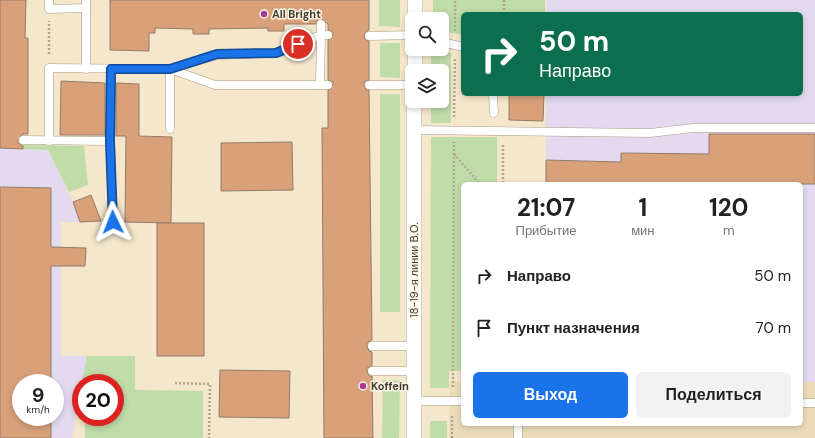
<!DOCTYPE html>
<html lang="ru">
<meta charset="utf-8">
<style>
body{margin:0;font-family:"DM Sans",sans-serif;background:#f2f2f2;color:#222;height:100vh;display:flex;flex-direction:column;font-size:15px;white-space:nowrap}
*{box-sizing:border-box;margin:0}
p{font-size:13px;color:#767676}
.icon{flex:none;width:22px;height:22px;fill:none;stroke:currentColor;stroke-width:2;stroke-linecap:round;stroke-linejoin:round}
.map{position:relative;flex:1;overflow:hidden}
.drawer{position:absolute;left:461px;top:182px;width:342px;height:244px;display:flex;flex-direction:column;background:#fff;border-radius:6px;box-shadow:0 2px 6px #0003}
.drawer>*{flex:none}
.banner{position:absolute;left:461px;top:12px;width:342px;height:84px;border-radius:6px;box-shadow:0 2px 6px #0003;background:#0b6e4f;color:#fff;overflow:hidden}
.tools{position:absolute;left:405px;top:12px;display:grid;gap:8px}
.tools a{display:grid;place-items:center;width:44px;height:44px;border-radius:6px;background:#fff;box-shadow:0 2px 6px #0003;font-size:20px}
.speed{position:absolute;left:12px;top:374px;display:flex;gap:8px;font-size:20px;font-weight:700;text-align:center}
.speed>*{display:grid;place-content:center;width:52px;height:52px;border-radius:50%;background:#fff;box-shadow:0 2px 6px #0003;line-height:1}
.speed small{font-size:10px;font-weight:400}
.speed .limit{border:6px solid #d22;background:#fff;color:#111}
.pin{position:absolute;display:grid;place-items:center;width:34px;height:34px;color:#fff;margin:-17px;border:2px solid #fff;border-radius:50%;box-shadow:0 1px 4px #0007}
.me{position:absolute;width:44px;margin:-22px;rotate:358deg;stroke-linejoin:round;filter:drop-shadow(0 0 3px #0008)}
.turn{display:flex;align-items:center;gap:14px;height:84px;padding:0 12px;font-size:18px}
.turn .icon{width:52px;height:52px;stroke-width:2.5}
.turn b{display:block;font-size:28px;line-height:34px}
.eta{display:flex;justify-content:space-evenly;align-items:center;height:68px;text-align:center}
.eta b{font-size:24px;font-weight:700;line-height:28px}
.button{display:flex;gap:8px;margin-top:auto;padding:8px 12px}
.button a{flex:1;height:46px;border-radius:6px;background:#1a73e8;color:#fff;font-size:16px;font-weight:700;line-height:46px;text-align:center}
.button a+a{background:#f2f2f2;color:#222}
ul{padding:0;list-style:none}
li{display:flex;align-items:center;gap:12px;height:52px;padding:0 12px}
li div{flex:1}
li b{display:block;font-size:15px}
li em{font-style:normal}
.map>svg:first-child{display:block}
.built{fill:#ecddba}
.industrial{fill:#e3daef;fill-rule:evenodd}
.green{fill:#bfdca9}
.building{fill:#d8a17a;stroke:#937b69}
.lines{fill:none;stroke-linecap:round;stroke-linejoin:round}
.lane-casing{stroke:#a89c82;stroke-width:9}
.street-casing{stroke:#a89c82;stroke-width:16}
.path{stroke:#b0a690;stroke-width:2.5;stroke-dasharray:2 2;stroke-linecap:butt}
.lane{stroke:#fff;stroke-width:8}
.street{stroke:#fff;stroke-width:15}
.route-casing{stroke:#114b97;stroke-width:10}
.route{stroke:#1a73e8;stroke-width:7}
.poi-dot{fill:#a93997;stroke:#fdf5e4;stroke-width:1.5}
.labels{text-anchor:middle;stroke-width:3;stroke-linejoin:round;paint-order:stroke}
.poi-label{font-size:11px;font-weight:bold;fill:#413c30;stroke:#fdf5e4;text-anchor:start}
.street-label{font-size:11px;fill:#413c30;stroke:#fdf5e4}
</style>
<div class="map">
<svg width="815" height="438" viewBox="0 0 815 438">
<rect width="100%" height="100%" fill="#f4e7cb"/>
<polygon class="built" points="450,381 463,381 463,424 801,424 801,382 815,382 815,438 449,438"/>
<g class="industrial">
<polygon points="546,0 815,0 815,382 801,382 801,184 546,184 546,94 801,94 801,14 546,14"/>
<path d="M0,148l48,2 25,52 7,20h-19v134h26l-15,82h-72zM21,383h34v34h-34z"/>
</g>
<g class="green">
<polygon points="379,0 400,0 400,27 379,26"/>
<polygon points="433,0 545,0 545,14 463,14 463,35 442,31 442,19 433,19"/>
<polygon points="380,43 400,43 400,78 380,77"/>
<polygon points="431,50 451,53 451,123 431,123 431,101 442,101 442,71 431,71"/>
<rect x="380" y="94" width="20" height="218"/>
<polygon points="431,137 497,137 497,184 463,184 463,371 449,371 449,388 430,388"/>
<polygon points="23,145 84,146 88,185 69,192 48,150 23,149"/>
<polygon points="87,356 135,356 135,390 203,391 203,438 85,438 85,417 115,417 115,383 82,383"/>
<polygon points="383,380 400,380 399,438 382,438"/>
<rect x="430" y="421" width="17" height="17"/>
</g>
<g class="building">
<polygon points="0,0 26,0 25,38 28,38 28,134 23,134 18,140 18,143 23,146 23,149 0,148"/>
<polygon points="110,0 369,0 369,30 366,32 364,36 365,39 369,41 369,80 364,82 364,85 366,90 369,90 372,340 367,343 367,346 369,351 372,352 372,366 367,368 367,371 369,376 372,376 373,438 324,438 322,128 328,128 328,90 333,85 333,82 328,80 328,40 333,35 333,32 328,30 328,24 321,19 316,21 316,24 284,24 284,31 268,31 268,28 209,29 209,34 193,34 193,29 155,28 155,33 149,33 149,51 110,50"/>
<polygon points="61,81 105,83 105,135 60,135"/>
<polygon points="116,83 139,84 139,136 172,137 171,223 125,222 126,136 116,136"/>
<polygon points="509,94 544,94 543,121 509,120"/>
<polygon points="709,134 815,134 815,184 546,184 546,160 621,162 621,153 709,154"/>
<polygon points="292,142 293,190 221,191 221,143"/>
<polygon points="0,187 51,188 51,247 86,248 85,266 51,266 51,383 21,383 21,417 51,417 51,438 0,438"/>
<polygon points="91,195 101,221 80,222 73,202"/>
<rect x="157" y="223" width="47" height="133"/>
<polygon points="220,370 290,371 289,418 219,417"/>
</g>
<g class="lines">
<defs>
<g id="lane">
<polyline points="49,0 49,9 86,8"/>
<polyline points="321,24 321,35 328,35"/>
<polyline points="369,36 412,35"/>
<polyline points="442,42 463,47"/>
<polyline points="86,69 86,0"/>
<polyline points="111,69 110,141 113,222"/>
<polyline points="369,85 412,85"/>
<polyline points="493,94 494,113"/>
<polyline points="170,129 170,69 215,85 328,85"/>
<polyline points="414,130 650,133 693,128 815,128"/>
<polyline points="23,140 110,141"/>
<polyline points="49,141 49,68 170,69 217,55 276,53 321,35 320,85"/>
<polyline points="372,346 414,346"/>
<polyline points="372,371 414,371"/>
<polyline points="414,401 463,401"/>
<polyline points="801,403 815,403"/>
<polyline points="518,424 518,438"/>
</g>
<g id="street">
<polyline points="415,19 415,0"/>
<polyline points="415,71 415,49"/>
<polyline points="414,438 414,101"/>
</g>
</defs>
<use href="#lane" class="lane-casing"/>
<use href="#street" class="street-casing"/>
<g class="path">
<polyline points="504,14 504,0"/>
<polyline points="455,31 455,0"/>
<polyline points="49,54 49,21"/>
<polyline points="454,117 455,58"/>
<polyline points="503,145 503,184"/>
<polyline points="454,154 480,184"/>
<polyline points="175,383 210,384 209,438"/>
<polyline points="453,387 454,142"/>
<polyline points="452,438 452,414"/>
</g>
<use href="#lane" class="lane"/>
<use href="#street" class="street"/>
</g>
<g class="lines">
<defs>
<polyline id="route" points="113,222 110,141 111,69 170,69 217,54 276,53 298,44"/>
</defs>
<use href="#route" class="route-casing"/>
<use href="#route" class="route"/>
</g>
<g class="poi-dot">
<circle cx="264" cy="14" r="4"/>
<circle cx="363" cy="386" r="4"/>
</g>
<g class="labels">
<g class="poi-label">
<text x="272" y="18">All Bright</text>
<text x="371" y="390">Koffein</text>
</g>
<g class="street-label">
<text transform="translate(414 270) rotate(-90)" y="4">18-19-я линии В.О.</text>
</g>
</g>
</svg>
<div class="tools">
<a><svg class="icon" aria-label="search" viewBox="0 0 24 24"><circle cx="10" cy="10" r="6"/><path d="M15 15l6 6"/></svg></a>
<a><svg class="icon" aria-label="layers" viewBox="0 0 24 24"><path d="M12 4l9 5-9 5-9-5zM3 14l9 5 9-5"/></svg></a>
</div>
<div class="speed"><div>9<small>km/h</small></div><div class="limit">20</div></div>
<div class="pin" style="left:298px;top:44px;background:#d93025"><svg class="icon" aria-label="arrive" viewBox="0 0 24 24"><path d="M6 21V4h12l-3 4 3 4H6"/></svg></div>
<svg class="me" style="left:113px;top:222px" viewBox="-20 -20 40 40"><path d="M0-17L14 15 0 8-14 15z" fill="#1a73e8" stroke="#fff" stroke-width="4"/></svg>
<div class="banner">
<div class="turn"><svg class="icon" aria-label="right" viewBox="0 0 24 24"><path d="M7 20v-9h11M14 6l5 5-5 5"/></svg><div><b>50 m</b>Направо</div></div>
</div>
<section class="drawer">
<div class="eta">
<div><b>21:07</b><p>Прибытие</p></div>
<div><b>1</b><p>мин</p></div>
<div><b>120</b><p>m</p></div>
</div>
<ul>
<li><svg class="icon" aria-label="right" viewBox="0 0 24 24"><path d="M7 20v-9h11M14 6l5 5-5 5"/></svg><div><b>Направо</b></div><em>50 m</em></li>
<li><svg class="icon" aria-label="arrive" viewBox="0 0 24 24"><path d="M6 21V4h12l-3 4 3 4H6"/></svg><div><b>Пункт назначения</b></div><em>70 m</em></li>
</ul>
<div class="button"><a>Выход</a><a>Поделиться</a></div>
</section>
</div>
